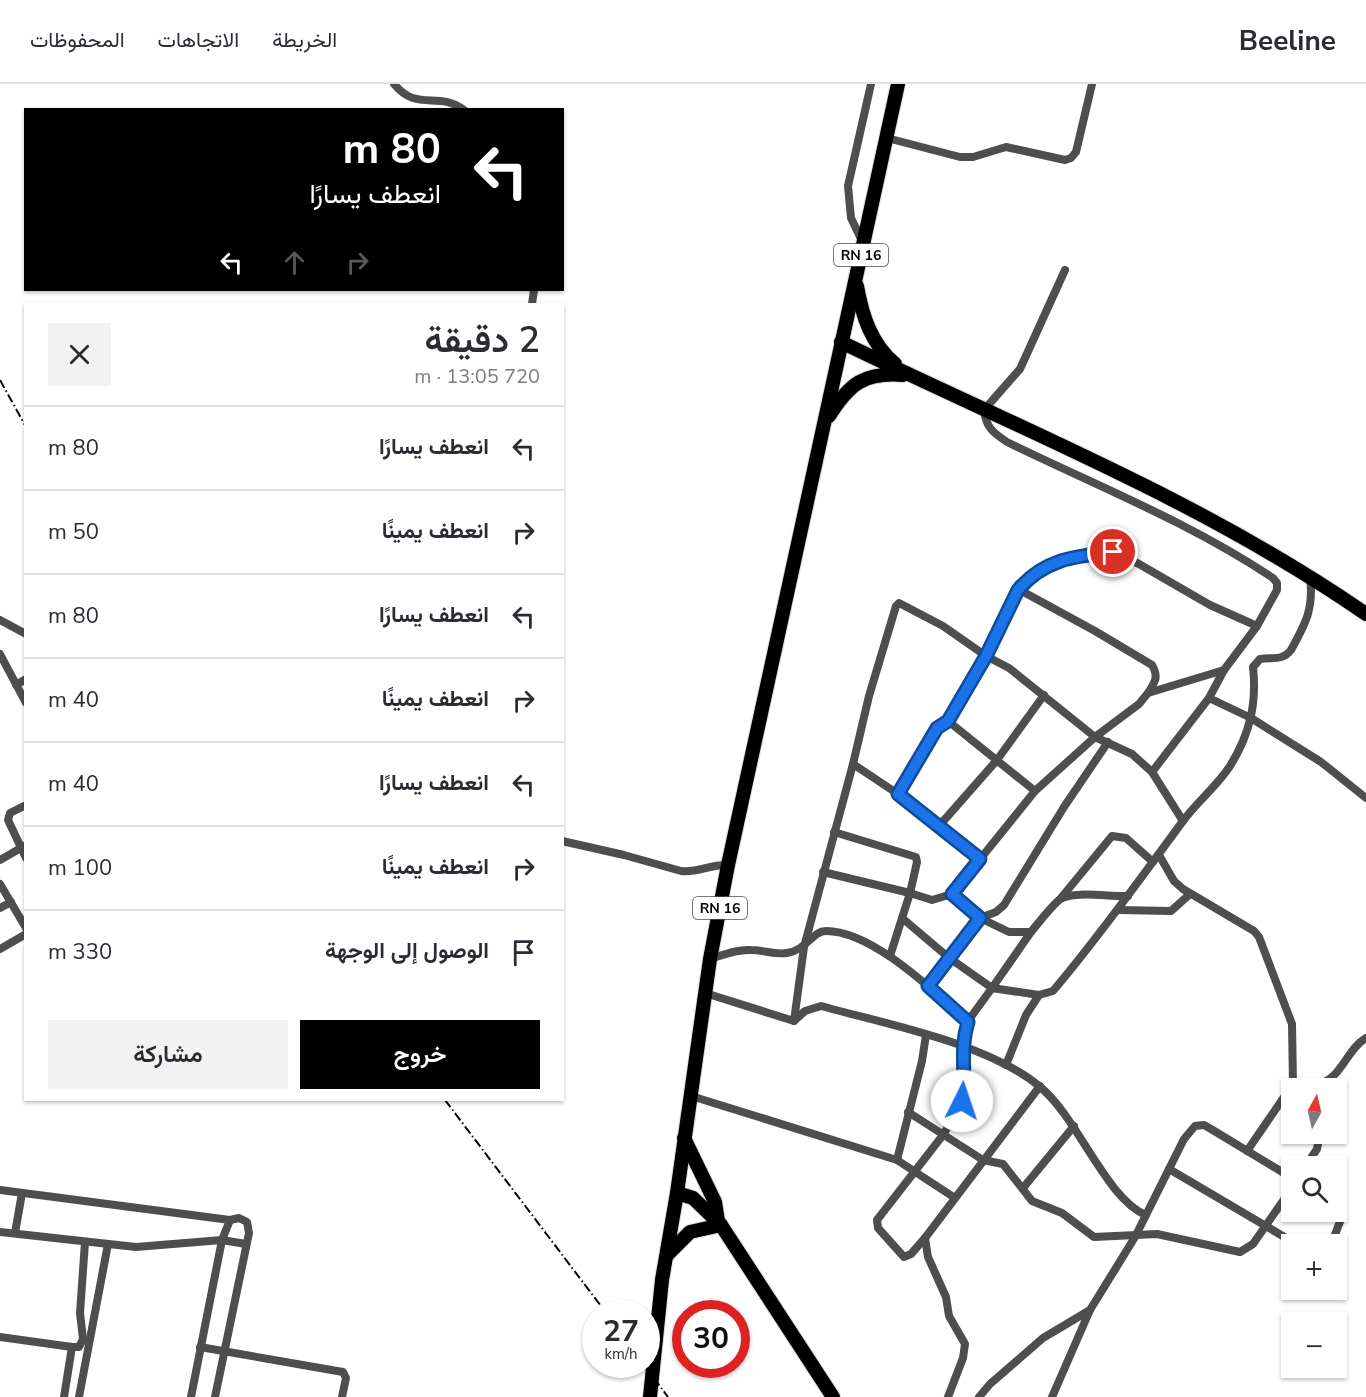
<!DOCTYPE html>
<html lang="ar">
<meta charset="utf-8">
<style>
body{margin:0;font-family:"Nunito Sans",Vazirmatn,sans-serif;background:#f2f2f3;color:#2b2b33;direction:rtl;height:100vh;display:flex;flex-direction:column;font-size:22px;white-space:nowrap}
*{box-sizing:border-box;margin:0}
p{font-size:20px;color:#7c7c81}
.icon{flex:none;width:33px;height:33px;fill:none;stroke:currentColor;stroke-width:2;stroke-linecap:round;stroke-linejoin:round}
.map{position:relative;flex:1;overflow:hidden;direction:ltr}
.panel{position:absolute;left:24px;top:219px;width:540px;height:798px;display:flex;flex-direction:column;background:#fff;border-radius:0px;box-shadow:0 2px 4px #0004;direction:rtl}
.panel>*{flex:none}
.top-card{position:absolute;left:24px;top:24px;width:540px;height:183px;border-radius:0px;box-shadow:0 2px 4px #0004;direction:rtl;background:#000;color:#fff;overflow:hidden}
.needle{width:39px;rotate:8deg}
.tools{position:absolute;left:1281px;top:994px;display:grid;gap:12px}
.tools a{display:grid;place-items:center;width:66px;height:66px;border-radius:0px;background:#fff;box-shadow:0 2px 4px #0004;font-size:30px}
.speed{position:absolute;left:582px;top:1216px;display:flex;gap:12px;font-size:30px;font-weight:700;text-align:center}
.speed>*{display:grid;place-content:center;width:78px;height:78px;border-radius:50%;background:#fff;box-shadow:0 2px 4px #0004;line-height:1}
.speed small{font-size:15px;font-weight:400}
.speed .limit{border:9px solid #d22;background:#fff;color:#111}
.pin{position:absolute;display:grid;place-items:center;width:51px;height:51px;color:#fff;margin:-26px;border:3px solid #fff;border-radius:50%;box-shadow:0 2px 6px #0007}
.me{position:absolute;width:66px;margin:-33px;rotate:4deg;stroke-linejoin:round;filter:drop-shadow(0 0 4px #0008)}
.turn{display:flex;align-items:center;gap:21px;height:126px;padding:0 24px;font-size:27px}
.turn .icon{width:78px;height:78px;stroke-width:2.5}
.turn b{display:block;font-size:42px;line-height:51px}
.lanes{display:flex;align-items:center;height:57px;padding:0 24px;background:#0003;justify-content:center;gap:30px;direction:ltr}
.lanes .off{opacity:.35}
.round{display:grid;place-items:center;flex:none;width:63px;height:63px;border-radius:0px;background:#f2f2f3}
.summary{display:flex;align-items:center;justify-content:space-between;height:102px;padding:0 24px}
h1{font-size:36px;font-weight:600;line-height:45px}
.button{display:flex;gap:12px;margin-top:auto;padding:12px 24px}
.button a{flex:1;height:69px;border-radius:0px;background:#000;color:#fff;font-size:24px;font-weight:600;line-height:69px;text-align:center}
.button a+a{background:#f2f2f3;color:#2b2b33}
ul{padding:0;list-style:none}
li{display:flex;align-items:center;gap:18px;height:84px;padding:0 24px;border-top:2px solid #e1e1e2}
li div{flex:1}
li b{display:block;font-size:22px}
li em{font-style:normal}
header{display:flex;align-items:center;gap:36px;box-sizing:border-box;height:84px;padding:0 30px;background:#fff;border-bottom:2px solid #e1e1e2}
header strong{font-size:28px}
nav{display:flex;gap:33px;margin-inline-start:auto;font-size:21px}
.map>svg:first-child{display:block}
.lines{fill:none;stroke-linecap:round;stroke-linejoin:round}
.primary-casing{stroke:#dbdbdb;stroke-width:16}
.street{stroke:#4e4e4e;stroke-width:8}
.primary{stroke:#000;stroke-width:14}
.rail{stroke:#000;stroke-width:2;stroke-dasharray:9 3 1.5 3;stroke-linecap:butt}
.route-casing{stroke:#114b97;stroke-width:15}
.route{stroke:#1a73e8;stroke-width:10}
.labels{text-anchor:middle;stroke-width:6;stroke-linejoin:round;paint-order:stroke}
.shield{fill:#fff;stroke:#4c4c4c;stroke-width:1.5}
.shield-label{font-size:14px;font-weight:bold;fill:#000}
</style>
<header>
<strong>Beeline</strong>
<nav><a>الخريطة</a><a>الاتجاهات</a><a>المحفوظات</a></nav>
</header>
<div class="map">
<svg width="1366" height="1313" viewBox="0 0 1366 1313">
<rect width="100%" height="100%" fill="#fff"/>
<g class="lines">
<defs>
<g id="primary">
<path d="M857,202c5,29 14,58 38,78"/>
<path d="M841,258c177,86 362,159 525,272"/>
<path d="M829,332c20,-32 35,-44 74,-41"/>
<polyline points="684,1054 715,1118 718,1137"/>
<polyline points="677,1109 693,1114 721,1141 833,1313"/>
<polyline points="667,1171 690,1148 721,1141"/>
<polyline points="650,1313 662,1196 677,1109 710,875 728,781 898,0"/>
</g>
</defs>
<use href="#primary" class="primary-casing"/>
<g class="street">
<path d="M394,0c24,29 43,6 70,26"/>
<polyline points="887,54 960,73 973,73 1006,63 1065,76 1071,74 1076,68 1092,0"/>
<polyline points="863,159 851,134 848,102 871,0"/>
<path d="M1065,186l-45,99 -36,41c2,17 8,22 23,32 90,44 182,80 266,136l4,5v7l-20,36 -33,44 -15,28 -57,74"/>
<polyline points="532,220 534,206"/>
<path d="M1018,505l77,42 57,34c7,12 3,17 -4,28"/>
<polyline points="0,536 26,550"/>
<polyline points="0,570 26,619"/>
<polyline points="16,601 26,595"/>
<polyline points="1209,614 1251,634 1321,678 1366,714"/>
<polyline points="948,637 1035,707"/>
<polyline points="853,680 898,710 980,775"/>
<polyline points="898,710 937,644 948,637 986,572 1018,505 1033,489 1048,480 1113,468 1139,480 1210,521 1257,542"/>
<polyline points="26,721 10,729 8,736 26,774"/>
<polyline points="939,742 997,676 1044,611"/>
<path d="M562,757l62,14 57,16c17,2 30,-7 47,-6"/>
<polyline points="1159,771 1174,797 1183,805 1254,847 1259,853 1292,940 1293,1000 1247,1067"/>
<polyline points="0,776 26,761"/>
<polyline points="823,788 910,809 917,778 916,773 834,748"/>
<polyline points="0,800 26,844"/>
<polyline points="952,810 1035,707 1095,653 1139,620 1148,609 1224,586"/>
<polyline points="1061,814 1112,752 1126,754 1153,778"/>
<polyline points="0,824 11,818"/>
<polyline points="1118,826 1171,827 1190,810"/>
<polyline points="902,834 948,873 992,904 1031,848"/>
<polyline points="0,865 26,850"/>
<polyline points="890,872 910,809 932,816 952,810 980,834 996,828 1004,821 1064,723 1108,658"/>
<path d="M710,875c13,-4 27,-10 41,-9 13,0 23,5 36,3 20,-3 25,-22 39,-22 47,0 108,61 142,90l-6,26 3,37 -6,24 -16,27 -66,85 1,8 26,29 7,-3 14,-16 115,-152"/>
<path d="M928,902l52,-68 29,14h22c9,-11 18,-23 28,-32 12,-10 52,-3 69,-4"/>
<path d="M705,909l89,28 11,-10 16,-5c65,18 166,37 218,80 38,30 67,113 107,129"/>
<polyline points="794,937 804,863 853,680 869,612 896,522 899,519 943,542 986,572 1009,584 1095,653 1132,670 1152,688 1183,737"/>
<path d="M968,937l24,-33 47,7 14,-4c46,-54 87,-112 130,-170 14,-19 34,-35 47,-55 20,-32 27,-63 23,-99l7,-8c12,-2 23,2 31,-9 15,-27 23,-42 19,-73"/>
<polyline points="1006,981 1026,931 1039,911"/>
<path d="M1293,1000c9,-3 20,2 29,-1 20,-7 26,-35 44,-45"/>
<polyline points="691,1012 897,1076 922,977 926,951"/>
<polyline points="1281,1018 1292,1024"/>
<polyline points="908,1028 983,1076 1003,1080 1032,1117 1062,1129 1094,1153 1157,1150 1240,1168 1253,1160 1292,1104"/>
<polyline points="897,1076 955,1114"/>
<polyline points="1305,1083 1317,1065 1320,1050"/>
<polyline points="1169,1085 1298,1161"/>
<polyline points="1023,1104 1074,1042"/>
<polyline points="0,1106 230,1136"/>
<polyline points="0,1148 136,1163 222,1156 246,1160"/>
<polyline points="15,1149 22,1109"/>
<polyline points="925,1154 928,1173 946,1213 949,1232 965,1260 963,1274 948,1313"/>
<polyline points="1331,1161 1341,1135 1342,1121 1336,1117"/>
<polyline points="0,1253 72,1263 64,1313"/>
<polyline points="72,1263 79,1263 83,1255 80,1229 85,1158"/>
<polyline points="200,1263 343,1288 346,1294 342,1313"/>
<polyline points="79,1313 108,1160"/>
<polyline points="191,1313 222,1156 230,1136 239,1134 247,1138 249,1149 215,1313"/>
<polyline points="979,1313 990,1300 1043,1254 1090,1226 1135,1153 1184,1055 1195,1042 1204,1041 1211,1045 1292,1094"/>
<polyline points="1052,1313 1090,1226"/>
</g>
<use href="#primary" class="primary"/>
<g class="rail">
<polyline points="0,296 26,343"/>
<polyline points="445,1016 607,1230"/>
<polyline points="644,1281 668,1313"/>
</g>
</g>
<g class="lines">
<defs>
<path id="route" d="M962,1017c5,-28 -3,-51 6,-79l-40,-36 52,-68 -28,-24 28,-35 -82,-65 39,-66 11,-7 38,-65 32,-66c26,-31 57,-34 95,-38"/>
</defs>
<use href="#route" class="route-casing"/>
<use href="#route" class="route"/>
</g>
<g class="labels">
<g class="shield">
<rect x="834" y="160" width="54" height="22" rx="4.5"/>
<rect x="693" y="813" width="54" height="22" rx="4.5"/>
</g>
<g class="shield-label">
<text x="861" y="176">RN 16</text>
<text x="720" y="829">RN 16</text>
</g>
</g>
</svg>
<div class="tools">
<a><svg class="needle" viewBox="-14 -14 28 28"><path d="M0-13l5 13h-10z" fill="#e53935"/><path d="M0 13l5-13h-10z" fill="#7c7c81"/></svg></a>
<a><svg class="icon" aria-label="search" viewBox="0 0 24 24"><circle cx="10" cy="10" r="6"/><path d="M15 15l6 6"/></svg></a>
<a>+</a>
<a>−</a>
</div>
<div class="speed"><div>27<small>km/h</small></div><div class="limit">30</div></div>
<div class="pin" style="left:1113px;top:468px;background:#d93025"><svg class="icon" aria-label="arrive" viewBox="0 0 24 24"><path d="M6 21V4h12l-3 4 3 4H6"/></svg></div>
<svg class="me" style="left:962px;top:1017px" viewBox="-20 -20 40 40"><circle r="19" fill="#fff"/><path d="M0-13L10 11 0 6-10 11z" fill="#1a73e8"/></svg>
<div class="top-card">
<div class="turn"><svg class="icon" aria-label="left" viewBox="0 0 24 24"><path d="M17 20v-9H6M10 6l-5 5 5 5"/></svg><div><b>80 m</b>انعطف يسارًا</div></div>
<div class="lanes"><svg class="icon" aria-label="left" viewBox="0 0 24 24"><path d="M17 20v-9H6M10 6l-5 5 5 5"/></svg><svg class="icon off" aria-label="ahead" viewBox="0 0 24 24"><path d="M12 20V5M6 11l6-6 6 6"/></svg><svg class="icon off" aria-label="right" viewBox="0 0 24 24"><path d="M7 20v-9h11M14 6l5 5-5 5"/></svg></div>
</div>
<section class="panel">
<div class="summary"><div><h1>2 دقيقة</h1><p>720 m · 13:05</p></div><a class="round"><svg class="icon" aria-label="close" viewBox="0 0 24 24"><path d="M6 6l12 12M18 6L6 18"/></svg></a></div>
<ul>
<li><svg class="icon" aria-label="left" viewBox="0 0 24 24"><path d="M17 20v-9H6M10 6l-5 5 5 5"/></svg><div><b>انعطف يسارًا</b></div><em>80 m</em></li>
<li><svg class="icon" aria-label="right" viewBox="0 0 24 24"><path d="M7 20v-9h11M14 6l5 5-5 5"/></svg><div><b>انعطف يمينًا</b></div><em>50 m</em></li>
<li><svg class="icon" aria-label="left" viewBox="0 0 24 24"><path d="M17 20v-9H6M10 6l-5 5 5 5"/></svg><div><b>انعطف يسارًا</b></div><em>80 m</em></li>
<li><svg class="icon" aria-label="right" viewBox="0 0 24 24"><path d="M7 20v-9h11M14 6l5 5-5 5"/></svg><div><b>انعطف يمينًا</b></div><em>40 m</em></li>
<li><svg class="icon" aria-label="left" viewBox="0 0 24 24"><path d="M17 20v-9H6M10 6l-5 5 5 5"/></svg><div><b>انعطف يسارًا</b></div><em>40 m</em></li>
<li><svg class="icon" aria-label="right" viewBox="0 0 24 24"><path d="M7 20v-9h11M14 6l5 5-5 5"/></svg><div><b>انعطف يمينًا</b></div><em>100 m</em></li>
<li><svg class="icon" aria-label="arrive" viewBox="0 0 24 24"><path d="M6 21V4h12l-3 4 3 4H6"/></svg><div><b>الوصول إلى الوجهة</b></div><em>330 m</em></li>
</ul>
<div class="button"><a>خروج</a><a>مشاركة</a></div>
</section>
</div>
